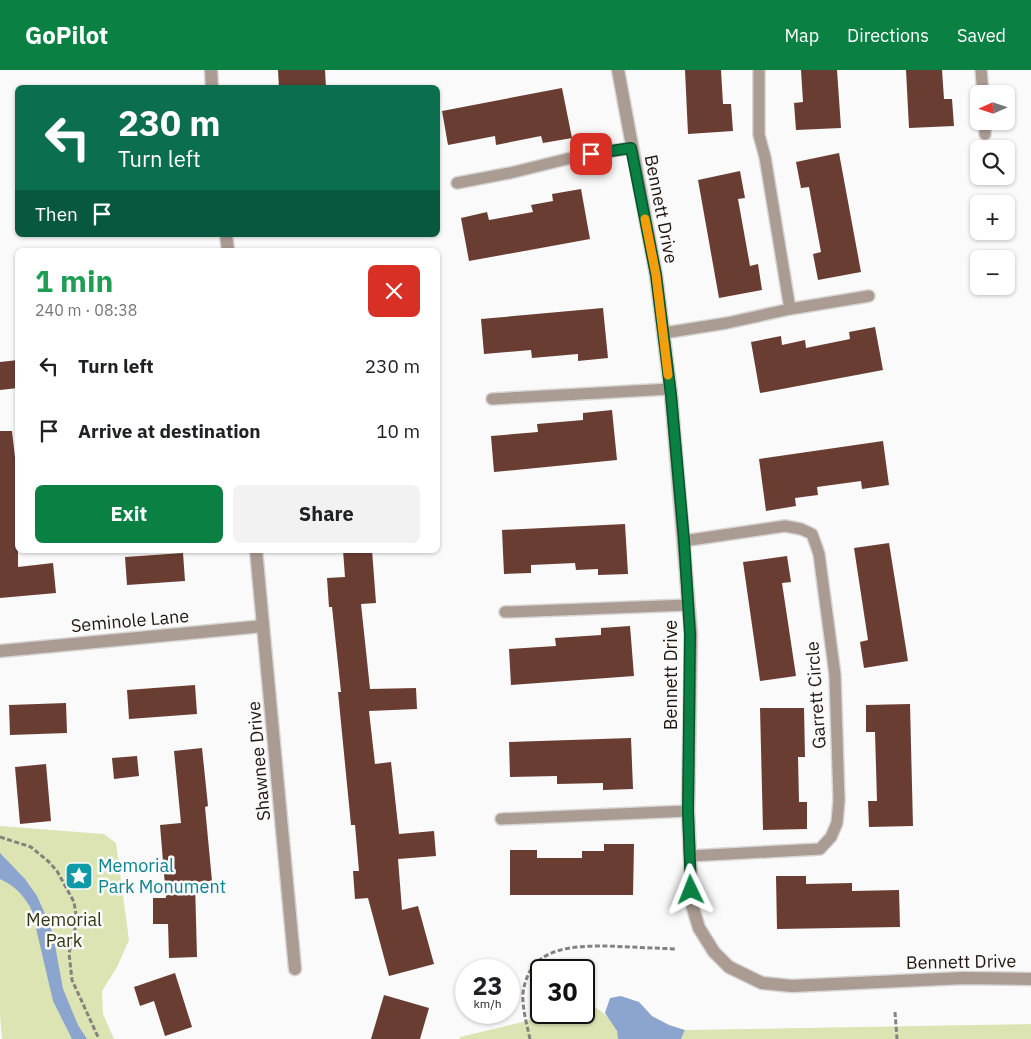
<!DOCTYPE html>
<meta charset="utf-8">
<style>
body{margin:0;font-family:"IBM Plex Sans",sans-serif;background:#f2f2f2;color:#202124;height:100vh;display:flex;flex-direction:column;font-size:19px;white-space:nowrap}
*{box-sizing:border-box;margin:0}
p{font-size:16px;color:#757577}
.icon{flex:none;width:28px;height:28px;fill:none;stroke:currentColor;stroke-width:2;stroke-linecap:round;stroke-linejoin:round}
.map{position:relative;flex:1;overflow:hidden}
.drawer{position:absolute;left:15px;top:178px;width:425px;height:305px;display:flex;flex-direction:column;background:#fff;border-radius:8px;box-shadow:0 1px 4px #0004}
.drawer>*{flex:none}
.hud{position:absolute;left:15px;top:15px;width:425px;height:152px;border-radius:8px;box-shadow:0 1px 4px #0004;background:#0b6e4f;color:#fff;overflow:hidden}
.needle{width:32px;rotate:267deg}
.controls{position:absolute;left:970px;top:15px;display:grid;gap:10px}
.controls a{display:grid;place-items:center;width:45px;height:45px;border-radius:8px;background:#fff;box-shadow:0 1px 4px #0004;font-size:25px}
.speed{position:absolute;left:455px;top:889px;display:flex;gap:10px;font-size:25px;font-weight:700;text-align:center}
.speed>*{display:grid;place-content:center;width:65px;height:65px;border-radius:50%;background:#fff;box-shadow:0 1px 4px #0004;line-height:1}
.speed small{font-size:12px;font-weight:400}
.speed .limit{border:2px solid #111;border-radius:8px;background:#fff;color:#111}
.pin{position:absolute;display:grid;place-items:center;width:42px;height:42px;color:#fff;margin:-21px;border-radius:10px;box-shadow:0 2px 8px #0006}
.me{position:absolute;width:55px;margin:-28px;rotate:358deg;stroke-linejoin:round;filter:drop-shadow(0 0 4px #0008)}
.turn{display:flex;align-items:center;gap:18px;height:105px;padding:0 20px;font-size:22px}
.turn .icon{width:65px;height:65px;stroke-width:2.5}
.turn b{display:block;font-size:35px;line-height:42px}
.then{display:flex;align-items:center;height:48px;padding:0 20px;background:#0003;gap:10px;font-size:19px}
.round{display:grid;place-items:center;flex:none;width:52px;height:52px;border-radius:8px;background:#f2f2f2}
.head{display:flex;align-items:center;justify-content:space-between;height:85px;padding:0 20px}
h1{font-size:30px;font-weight:700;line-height:38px;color:#1e9e55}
.primary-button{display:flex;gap:10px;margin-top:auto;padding:10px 20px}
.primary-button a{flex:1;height:58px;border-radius:8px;background:#0b8043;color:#fff;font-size:20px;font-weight:700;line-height:58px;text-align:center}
.primary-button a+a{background:#f2f2f2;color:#202124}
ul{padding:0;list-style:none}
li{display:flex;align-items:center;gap:15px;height:65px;padding:0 20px}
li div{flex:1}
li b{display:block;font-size:19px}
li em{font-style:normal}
header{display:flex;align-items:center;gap:30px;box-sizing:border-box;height:70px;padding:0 25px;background:#0b8043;color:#fff}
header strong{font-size:24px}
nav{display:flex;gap:28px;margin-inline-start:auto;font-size:18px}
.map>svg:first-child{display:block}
.green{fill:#dde4b3}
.water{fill:#8ba5ce}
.building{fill:#6a3d32}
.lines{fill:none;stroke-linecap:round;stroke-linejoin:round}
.lane-casing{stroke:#d8d6d5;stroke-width:14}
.street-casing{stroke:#d8d6d5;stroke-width:15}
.path{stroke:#87817d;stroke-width:3;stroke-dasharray:5 2.5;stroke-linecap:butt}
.lane{stroke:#aa9b93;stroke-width:11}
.street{stroke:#aa9b93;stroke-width:12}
.route-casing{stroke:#07532c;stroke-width:12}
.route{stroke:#0b8043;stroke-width:9}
.slow{stroke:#f59e0b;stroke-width:9}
.labels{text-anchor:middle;stroke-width:5;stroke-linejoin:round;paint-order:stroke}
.street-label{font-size:18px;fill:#231710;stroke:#fafafa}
.culture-label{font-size:18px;fill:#0d838f;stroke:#fafafa;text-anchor:start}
.park-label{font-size:18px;fill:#343711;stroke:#fafafa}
</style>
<header>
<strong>GoPilot</strong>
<nav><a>Map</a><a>Directions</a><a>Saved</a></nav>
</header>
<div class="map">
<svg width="1031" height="969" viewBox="0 0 1031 969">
<rect width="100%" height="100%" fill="#fafafa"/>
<g class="green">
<polygon points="0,756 104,764 116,773 129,870 117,897 102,921 103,944 114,969 2,969 0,945"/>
<path d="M592,935c12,8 26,18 26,34h-158v-2l100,-24 24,-1v-5z"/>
<polygon points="1031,954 1031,969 681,969 685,960"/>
</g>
<g class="water">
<path d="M0,783l25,26 12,17 9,20 7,18 10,55 15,36 9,14h-15l-19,-38 -21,-90c-7,-15 -17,-25 -32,-32z"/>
<polygon points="621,926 639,932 652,946 669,955 685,960 681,969 618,969 617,961 605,943 610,928"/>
</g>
<g class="building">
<polygon points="278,0 325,0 326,18 279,18"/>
<polygon points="685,0 721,0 723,34 731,34 733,61 688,64"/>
<polygon points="801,0 837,0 841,58 796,60 794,33 803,32"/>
<polygon points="906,0 942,0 944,29 952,29 954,56 909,58"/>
<polygon points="562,18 572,68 543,73 541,66 496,75 495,66 448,75 442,41"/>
<polygon points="839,83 861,202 818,210 813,184 821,182 809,117 801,118 796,92"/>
<polygon points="740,101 745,128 738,129 750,196 758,194 762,220 719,228 698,110"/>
<polygon points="581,119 590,169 469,191 461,148 487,142 489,150 533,142 531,135 553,131 552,124"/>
<polygon points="603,238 608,288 578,291 578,284 532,288 531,280 484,284 481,249"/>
<polygon points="875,257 883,300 760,323 751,272 781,266 782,275 805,270 806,278 850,269 849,262"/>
<polygon points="18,290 18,318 0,320 0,292"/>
<polygon points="612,340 617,390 494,402 491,366 538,362 537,354 583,350 583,343"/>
<polygon points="0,361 12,361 18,414 18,497 53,493 56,523 0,528"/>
<polygon points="883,371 889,415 862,419 861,411 817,417 818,425 795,428 796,436 766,441 759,389"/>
<polygon points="625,454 628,504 598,505 598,499 576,500 575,493 531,495 531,503 504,504 502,460"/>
<polygon points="889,473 908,591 864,598 860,572 868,570 854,478"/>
<polygon points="343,480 372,480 376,533 361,534 370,619 416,618 417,639 369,641 375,694 391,692 399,764 434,761 436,786 398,789 402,840 418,836 434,894 389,906 368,828 355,829 353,801 359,801 355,755 351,755 338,622 341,622 332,537 329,537 327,508 345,507"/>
<polygon points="183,483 185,511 127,515 125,487"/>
<polygon points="787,486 791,512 782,513 796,606 760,611 743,492"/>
<polygon points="630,556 634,606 511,615 509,579 556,576 555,568 601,565 601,558"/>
<polygon points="195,615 197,644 129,649 127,620"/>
<polygon points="66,633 67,663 10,665 9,635"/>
<polygon points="910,634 913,756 869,757 868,731 877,731 875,662 866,662 866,635"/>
<polygon points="760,638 804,638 805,687 798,687 799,732 807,732 807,759 763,760"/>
<polygon points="631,668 633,719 603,720 603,713 557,714 557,706 510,707 509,672"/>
<polygon points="202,678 208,736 205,737 212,811 195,812 197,887 169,888 168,854 153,854 153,828 166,828 160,755 181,753 174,681"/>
<polygon points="137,686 139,706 114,709 112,688"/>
<polygon points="46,694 51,751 20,754 15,697"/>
<polygon points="604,774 634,774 633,825 510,825 510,780 537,780 537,788 582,788 582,781 604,781"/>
<polygon points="776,806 806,806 806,814 852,813 852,821 899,820 900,857 777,859"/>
<polygon points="175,903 192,957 165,966 154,931 140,936 134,917"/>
<polygon points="384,925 429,938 420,969 371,969"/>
</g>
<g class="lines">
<defs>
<g id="lane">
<polyline points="981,0 983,24"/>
<polyline points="985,51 985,64"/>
<polyline points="457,113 510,103 579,86 631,78"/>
<polyline points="790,239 869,226"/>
<polyline points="664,263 727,253 790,239 765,87 759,65 759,0"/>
<polyline points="492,329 670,319"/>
<polyline points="683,471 785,456 801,459 812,464 819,484 835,605 839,730 837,753 831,767 820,779 690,786"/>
<polyline points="505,542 688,535"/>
<polyline points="501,749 688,741"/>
</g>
<g id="street">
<polyline points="211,0 212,18"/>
<polyline points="618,0 656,205 671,325 691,564 688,741 692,835 699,858 714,882 729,897 762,913 792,916 964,908 1031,909"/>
<polyline points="226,165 228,180"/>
<polyline points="256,480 295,899"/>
<polyline points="0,581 263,556"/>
</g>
</defs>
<use href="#lane" class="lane-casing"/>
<use href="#street" class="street-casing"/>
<g class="path">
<polyline points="0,767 31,777 49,792 57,801 74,832 77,851 69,883 72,910 99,969"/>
<polyline points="895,942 897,969"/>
<path d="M530,969c-3,-14 -8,-31 -7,-46 6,-46 47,-47 84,-47 23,1 46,2 69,3"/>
</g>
<use href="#lane" class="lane"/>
<use href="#street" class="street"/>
</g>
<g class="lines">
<defs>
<polyline id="route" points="591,84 631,78 656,205 671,325 684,470 690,564 688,741 691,820"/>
</defs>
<use href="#route" class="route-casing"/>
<use href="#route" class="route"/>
<polyline class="slow" points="645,149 656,205 668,305"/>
</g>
<defs>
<symbol id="sight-square" viewBox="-11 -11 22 22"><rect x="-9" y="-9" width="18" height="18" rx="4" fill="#0f9aa8" stroke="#fafafa"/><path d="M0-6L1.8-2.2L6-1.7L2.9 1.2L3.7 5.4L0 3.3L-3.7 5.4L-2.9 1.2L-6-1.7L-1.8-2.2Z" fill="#fff"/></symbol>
</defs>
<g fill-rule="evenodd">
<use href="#sight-square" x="63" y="790" width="32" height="32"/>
</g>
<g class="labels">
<g class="street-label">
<text transform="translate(661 139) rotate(79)" y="6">Bennett Drive</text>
<text transform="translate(130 551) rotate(-5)" y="6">Seminole Lane</text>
<text transform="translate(671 605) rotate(-90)" y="6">Bennett Drive</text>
<text transform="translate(816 625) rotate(-94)" y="6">Garrett Circle</text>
<text transform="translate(259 691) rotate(-95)" y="6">Shawnee Drive</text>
<text transform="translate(961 892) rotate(-1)" y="6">Bennett Drive</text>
</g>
<g class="culture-label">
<text x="98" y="802">Memorial<tspan x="98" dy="21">Park Monument</tspan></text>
</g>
<g class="park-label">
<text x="64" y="856">Memorial<tspan x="64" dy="21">Park</tspan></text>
</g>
</g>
</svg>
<div class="controls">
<a><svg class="needle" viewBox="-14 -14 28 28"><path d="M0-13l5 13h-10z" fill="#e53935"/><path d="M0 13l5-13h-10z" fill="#757577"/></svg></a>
<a><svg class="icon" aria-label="search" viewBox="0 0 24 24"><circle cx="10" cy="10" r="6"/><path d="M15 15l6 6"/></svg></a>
<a>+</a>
<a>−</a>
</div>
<div class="speed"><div>23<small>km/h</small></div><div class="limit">30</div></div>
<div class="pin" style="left:591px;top:84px;background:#d93025"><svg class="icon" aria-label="arrive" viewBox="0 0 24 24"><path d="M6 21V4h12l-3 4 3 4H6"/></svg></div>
<svg class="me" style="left:691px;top:820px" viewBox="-20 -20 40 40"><path d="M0-17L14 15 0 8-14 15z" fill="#0b8043" stroke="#fff" stroke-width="4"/></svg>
<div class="hud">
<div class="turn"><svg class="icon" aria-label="left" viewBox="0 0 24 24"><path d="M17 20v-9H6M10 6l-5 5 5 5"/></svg><div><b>230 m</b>Turn left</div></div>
<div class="then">Then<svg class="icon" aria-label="arrive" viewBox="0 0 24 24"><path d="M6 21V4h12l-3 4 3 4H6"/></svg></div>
</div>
<section class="drawer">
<div class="head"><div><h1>1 min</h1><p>240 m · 08:38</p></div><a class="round" style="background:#d93025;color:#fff"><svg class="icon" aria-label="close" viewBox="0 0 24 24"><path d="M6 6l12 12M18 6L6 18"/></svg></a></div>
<ul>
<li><svg class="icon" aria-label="left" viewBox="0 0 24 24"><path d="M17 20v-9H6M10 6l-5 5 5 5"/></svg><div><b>Turn left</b></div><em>230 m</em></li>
<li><svg class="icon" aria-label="arrive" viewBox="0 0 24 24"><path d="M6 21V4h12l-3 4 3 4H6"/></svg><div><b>Arrive at destination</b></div><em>10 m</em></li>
</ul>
<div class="primary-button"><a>Exit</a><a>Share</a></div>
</section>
</div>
